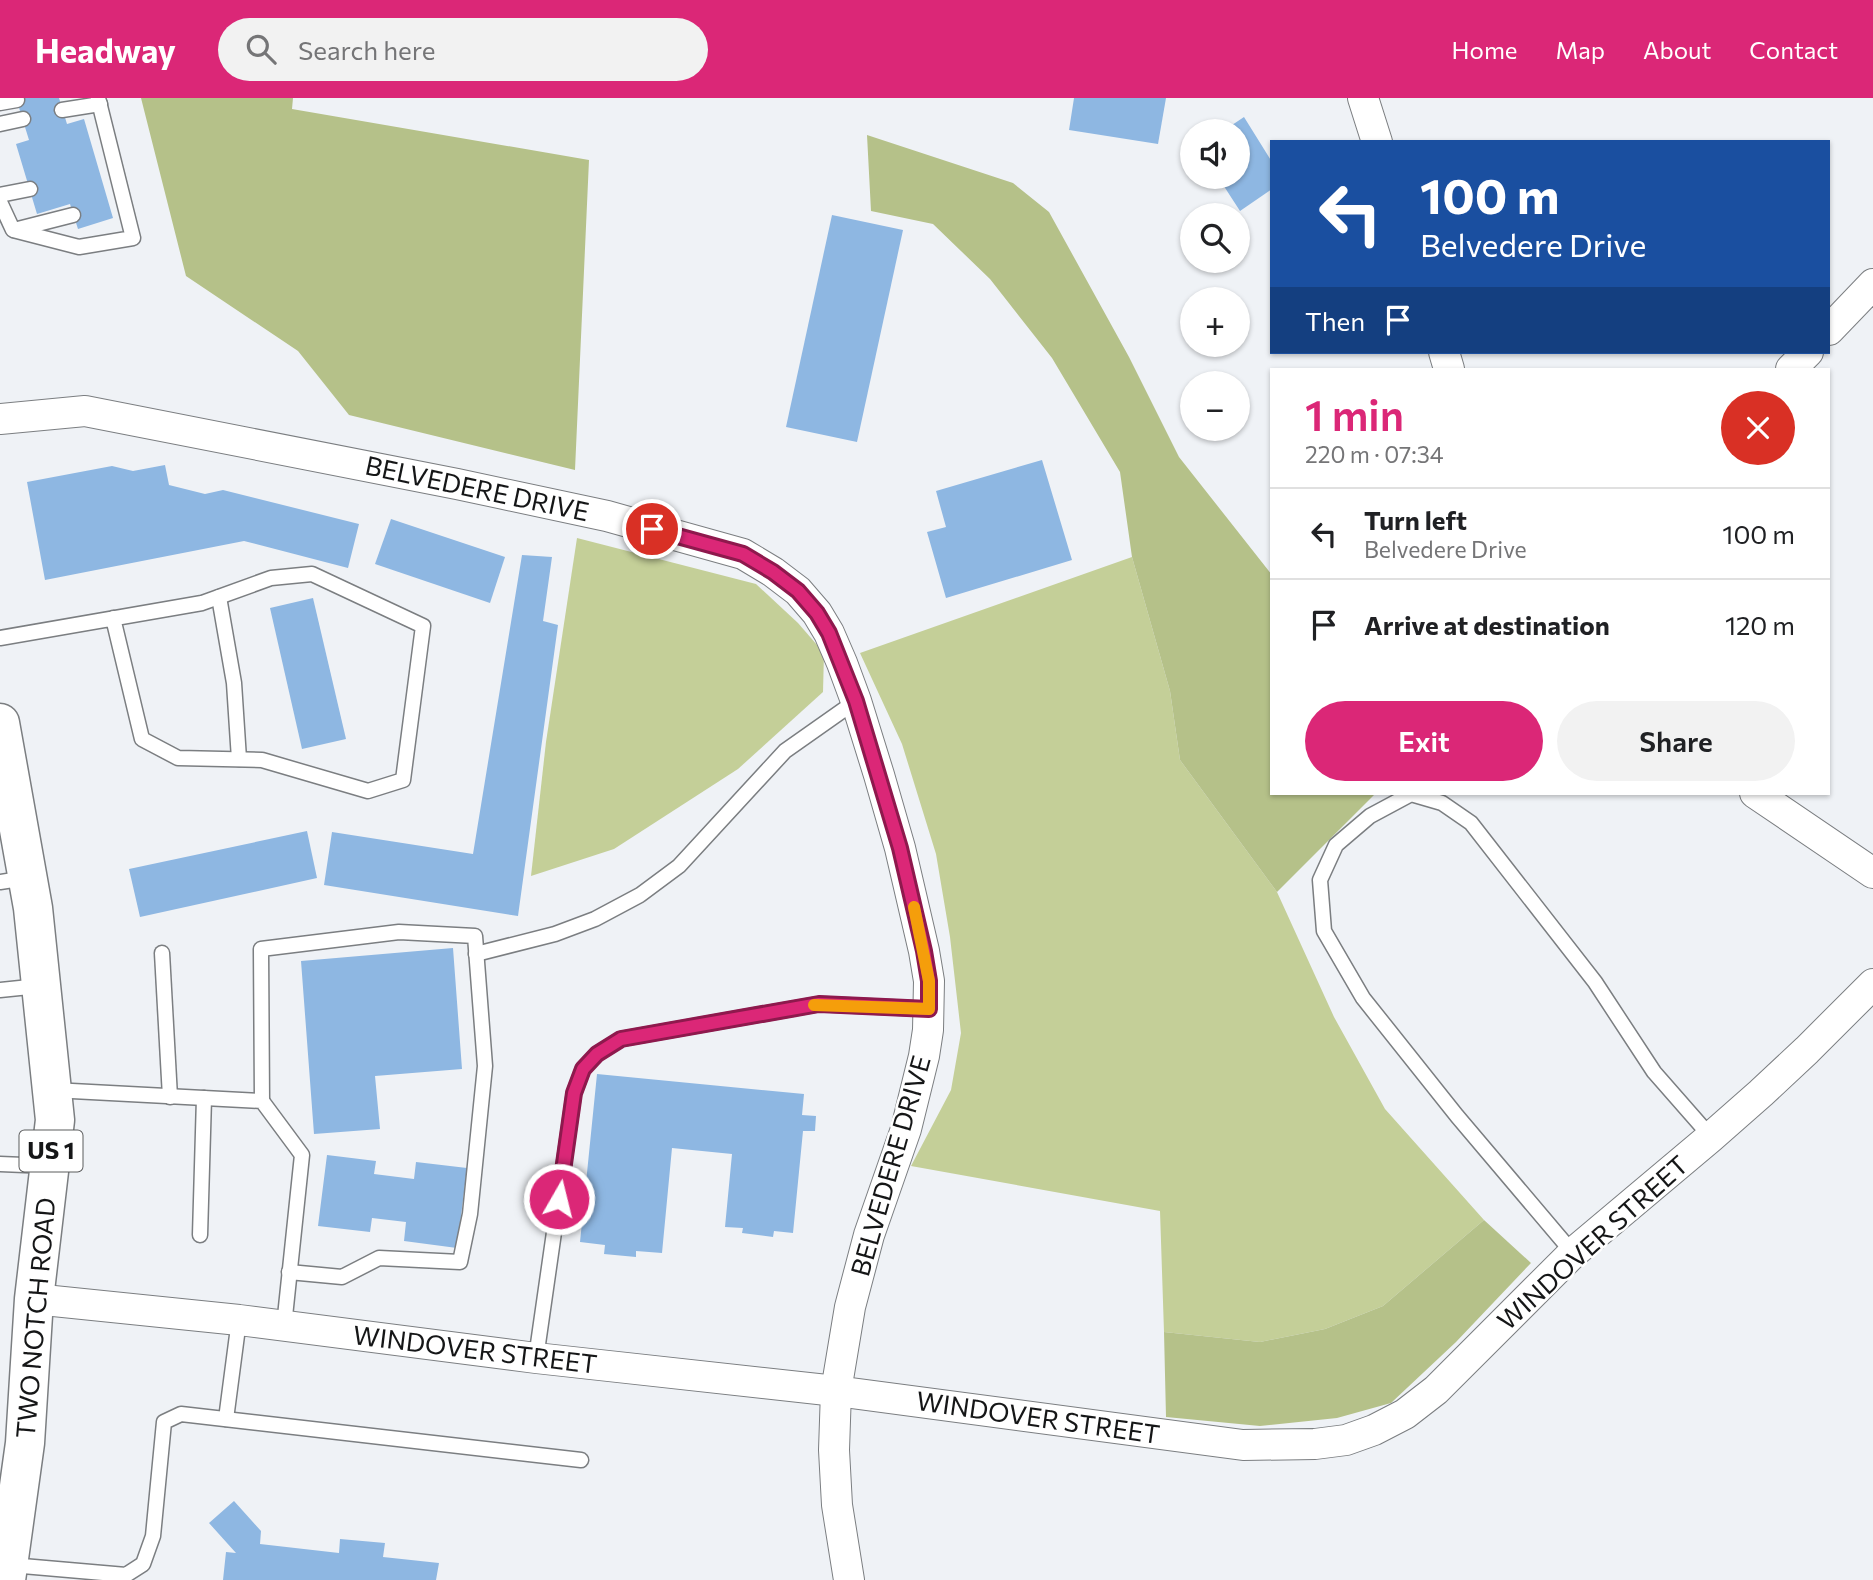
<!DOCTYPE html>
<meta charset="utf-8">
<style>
body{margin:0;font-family:Commissioner,sans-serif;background:#f2f2f2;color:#202124;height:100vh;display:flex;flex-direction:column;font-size:26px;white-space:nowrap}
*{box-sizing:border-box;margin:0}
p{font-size:23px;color:#757577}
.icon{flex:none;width:38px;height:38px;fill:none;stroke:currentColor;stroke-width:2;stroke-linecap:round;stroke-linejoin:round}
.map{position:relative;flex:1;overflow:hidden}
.drawer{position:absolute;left:1270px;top:270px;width:560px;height:427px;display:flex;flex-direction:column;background:#fff;border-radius:0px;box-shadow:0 2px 5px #0004}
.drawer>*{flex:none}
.guide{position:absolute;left:1270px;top:42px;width:560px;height:214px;border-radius:0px;box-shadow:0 2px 5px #0004;background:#1a4fa0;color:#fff;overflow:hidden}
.controls{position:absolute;left:1180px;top:21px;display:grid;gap:14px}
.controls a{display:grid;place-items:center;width:70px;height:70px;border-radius:50%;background:#fff;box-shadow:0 2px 5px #0004;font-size:35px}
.pin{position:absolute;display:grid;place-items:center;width:60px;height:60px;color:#fff;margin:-30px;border:4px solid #fff;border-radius:50%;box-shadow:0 2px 7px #0007}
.me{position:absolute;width:77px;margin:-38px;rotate:8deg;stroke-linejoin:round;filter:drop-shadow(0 0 5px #0008)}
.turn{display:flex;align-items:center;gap:24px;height:147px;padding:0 35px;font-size:32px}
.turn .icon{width:91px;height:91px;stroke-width:2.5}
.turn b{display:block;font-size:49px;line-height:60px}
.then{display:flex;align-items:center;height:66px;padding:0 35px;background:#0003;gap:14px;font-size:26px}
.round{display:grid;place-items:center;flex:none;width:74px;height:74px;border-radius:37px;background:#f2f2f2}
.summary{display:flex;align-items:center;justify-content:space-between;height:119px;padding:0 35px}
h1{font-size:42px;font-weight:600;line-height:52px;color:#db2777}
.primary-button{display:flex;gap:14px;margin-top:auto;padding:14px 35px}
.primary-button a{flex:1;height:80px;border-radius:42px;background:#db2777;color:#fff;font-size:28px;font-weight:600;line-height:80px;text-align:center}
.primary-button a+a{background:#f2f2f2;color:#202124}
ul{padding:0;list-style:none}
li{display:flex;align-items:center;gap:21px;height:91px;padding:0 35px;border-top:2px solid #e0e0e0}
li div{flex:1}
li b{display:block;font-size:26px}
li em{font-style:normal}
header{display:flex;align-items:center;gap:42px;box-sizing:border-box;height:98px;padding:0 35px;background:#db2777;color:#fff}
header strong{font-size:33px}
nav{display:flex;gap:38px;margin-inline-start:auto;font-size:24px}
.search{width:490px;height:63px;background:#f2f2f2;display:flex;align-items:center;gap:18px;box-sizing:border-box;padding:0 24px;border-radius:38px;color:#757577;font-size:26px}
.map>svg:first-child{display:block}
.green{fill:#c4cf98}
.forest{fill:#b5c189}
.building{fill:#8eb7e2}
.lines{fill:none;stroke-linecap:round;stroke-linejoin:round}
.service-casing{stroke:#7b7e81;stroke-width:17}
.minor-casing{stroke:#7b7e81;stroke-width:32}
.primary-casing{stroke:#7b7e81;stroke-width:41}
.service{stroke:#fff;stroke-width:14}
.minor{stroke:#fff;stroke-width:30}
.primary{stroke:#fff;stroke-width:38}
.route-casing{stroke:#8e194d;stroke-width:18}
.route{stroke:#db2777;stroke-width:12}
.slow{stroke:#f59e0b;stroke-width:12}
.labels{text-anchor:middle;stroke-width:5;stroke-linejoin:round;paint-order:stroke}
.shield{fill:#fff;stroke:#5b5c5d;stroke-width:2}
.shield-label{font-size:24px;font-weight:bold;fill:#151617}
.street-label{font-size:26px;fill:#151617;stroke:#fff}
</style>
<header>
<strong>Headway</strong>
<div class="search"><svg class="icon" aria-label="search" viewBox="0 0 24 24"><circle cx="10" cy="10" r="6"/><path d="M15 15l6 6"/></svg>Search here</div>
<nav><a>Home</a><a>Map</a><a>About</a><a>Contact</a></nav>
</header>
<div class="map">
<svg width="1873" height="1482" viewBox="0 0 1873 1482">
<rect width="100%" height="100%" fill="#eff2f6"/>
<g class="green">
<polygon points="577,440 756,486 798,525 824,555 823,594 738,671 614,751 531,778 546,644"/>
<polygon points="1132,459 1170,593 1180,662 1277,794 1334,919 1385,1011 1484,1122 1383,1208 1325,1231 1260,1244 1164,1234 1160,1113 911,1068 951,992 961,935 950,839 936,756 902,646 860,555"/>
</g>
<g class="forest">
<polygon points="141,0 293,0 292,11 589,62 575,372 349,317 298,253 186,178"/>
<polygon points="867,37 1013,85 1049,114 1129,259 1179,359 1272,477 1272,695 1376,695 1277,794 1180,662 1170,593 1132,459 1120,374 1052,260 990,181 933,126 871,113"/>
<polygon points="1484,1122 1531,1165 1456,1244 1391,1305 1337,1320 1260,1328 1166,1319 1164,1234 1260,1244 1325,1231 1383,1208"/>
</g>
<g class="building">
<polygon points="16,0 59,0 67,26 84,21 113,120 78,131 70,106 37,116 16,46 29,42"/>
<polygon points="1074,0 1166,0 1158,46 1069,32"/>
<polygon points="1244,19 1272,64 1272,91 1240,113 1218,79 1237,79 1237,33 1223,33"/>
<polygon points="832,117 903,132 857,344 786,329"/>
<polygon points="1042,362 1072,462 946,500 927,434 946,429 936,393"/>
<polygon points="165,367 169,387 205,396 223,392 359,426 348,470 244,443 45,482 27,384 112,368 133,373"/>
<polygon points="391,421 505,459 490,505 375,466"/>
<polygon points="522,457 552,459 543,523 558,527 518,818 324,787 332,734 473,756"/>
<polygon points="313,500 346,641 302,651 270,510"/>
<polygon points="307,733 317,780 140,819 129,771"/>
<polygon points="453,850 462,971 375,978 380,1031 314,1036 301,863"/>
<polygon points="597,976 804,996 802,1017 816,1018 815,1033 803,1033 793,1135 774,1133 773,1139 742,1135 743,1130 725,1129 732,1056 672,1050 662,1155 636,1153 636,1159 604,1156 605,1147 580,1144"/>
<polygon points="327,1057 376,1063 374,1076 414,1081 416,1064 467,1070 457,1150 404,1143 406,1124 372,1120 370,1134 318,1128"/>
<polygon points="234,1403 261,1433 260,1446 339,1455 340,1441 385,1445 383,1459 439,1465 436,1482 223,1482 226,1454 236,1455 209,1425"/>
</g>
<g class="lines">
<defs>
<g id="service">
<polyline points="0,5 17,2"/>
<polyline points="62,12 100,6"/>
<polyline points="0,26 23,21"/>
<polyline points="0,97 30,91"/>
<polyline points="0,104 13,132 79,149 133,140 98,0"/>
<polyline points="14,132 73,117"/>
<polyline points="219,499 234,585 239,661"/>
<polyline points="0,540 202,505 271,480 312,476 423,528 403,682 368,693 262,662 178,660 142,641 113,520"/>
<polyline points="0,784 26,780"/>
<polyline points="162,855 170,999"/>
<polyline points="476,856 555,836 595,821 640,797 679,768 785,653 856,603"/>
<polyline points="0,892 39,888"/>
<polyline points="53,992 262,1003 302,1057 284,1228"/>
<polyline points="262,1003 261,851 399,834 475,838 485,968 470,1116 460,1164 379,1160 342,1179 289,1174"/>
<polyline points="0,1066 48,1068"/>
<polyline points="200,1137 204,1000"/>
<polyline points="1573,1155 1457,1018 1363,900 1324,833 1320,782 1336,747 1370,718 1411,696 1442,705 1471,725 1595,884 1654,974 1711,1039"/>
<polyline points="536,1260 574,995 583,971 597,956 621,941 819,906 929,911"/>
<polyline points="226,1321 239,1222"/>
<polyline points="11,1467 126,1477 143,1466 153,1438 164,1324 181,1316 581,1362"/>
</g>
<g id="minor">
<polyline points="1363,0 1377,44"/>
<polyline points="1829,232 1873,186"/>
<polyline points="1444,254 1449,271"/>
<polyline points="1791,271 1808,254"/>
<polyline points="0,321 85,313 457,386 607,418 743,456 773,474 798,493 817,515 829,535 842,565 856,603 879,677 900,750 924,853 929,883 928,932 924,958 906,1031 869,1137 850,1209 836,1293 834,1352 837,1407 849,1482"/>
<polyline points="1755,695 1873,775"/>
<polyline points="34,1201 239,1222 536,1260 836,1293 1243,1347 1315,1346 1346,1342 1374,1332 1405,1316 1436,1292 1573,1155 1711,1039 1761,995 1807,952 1873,886"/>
</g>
<polyline id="primary" points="0,625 33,810 55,1022 34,1201 25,1345 6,1482"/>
</defs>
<use href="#service" class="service-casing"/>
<use href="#minor" class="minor-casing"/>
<use href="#primary" class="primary-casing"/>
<use href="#service" class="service"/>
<use href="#minor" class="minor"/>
<use href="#primary" class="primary"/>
</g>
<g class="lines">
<defs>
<polyline id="route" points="559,1101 574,995 583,971 597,956 621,941 819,906 929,911 929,883 924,853 900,750 856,603 829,535 817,515 798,493 773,474 743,456 652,431"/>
</defs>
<use href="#route" class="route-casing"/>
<use href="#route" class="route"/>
<polyline class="slow" points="814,907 929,911 929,883 914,809"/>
</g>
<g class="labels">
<rect class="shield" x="19.5" y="1032.5" width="63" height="41" rx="5"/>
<g class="shield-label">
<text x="51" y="1061">US 1</text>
</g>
<g class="street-label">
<text transform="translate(477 391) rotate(12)" y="9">BELVEDERE DRIVE</text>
<text transform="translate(891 1068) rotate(-74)" y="9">BELVEDERE DRIVE</text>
<text transform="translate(1593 1145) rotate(-42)" y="9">WINDOVER STREET</text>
<text transform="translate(36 1220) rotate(-85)" y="9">TWO NOTCH ROAD</text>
<text transform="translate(475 1252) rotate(7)" y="9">WINDOVER STREET</text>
<text transform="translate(1038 1320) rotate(8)" y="9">WINDOVER STREET</text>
</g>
</g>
</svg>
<div class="controls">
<a><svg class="icon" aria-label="sound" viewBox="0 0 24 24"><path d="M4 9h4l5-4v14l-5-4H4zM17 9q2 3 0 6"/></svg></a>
<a><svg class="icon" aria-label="search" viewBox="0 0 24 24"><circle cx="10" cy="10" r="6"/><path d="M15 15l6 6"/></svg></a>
<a>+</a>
<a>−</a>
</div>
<div class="pin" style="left:652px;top:431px;background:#d93025"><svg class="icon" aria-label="arrive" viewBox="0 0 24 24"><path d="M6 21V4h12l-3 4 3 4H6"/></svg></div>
<svg class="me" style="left:559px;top:1101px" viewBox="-20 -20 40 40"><circle r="17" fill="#db2777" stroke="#fff" stroke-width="3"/><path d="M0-11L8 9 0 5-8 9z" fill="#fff"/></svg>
<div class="guide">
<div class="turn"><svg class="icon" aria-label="left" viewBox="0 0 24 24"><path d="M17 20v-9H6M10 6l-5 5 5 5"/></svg><div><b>100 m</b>Belvedere Drive</div></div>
<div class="then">Then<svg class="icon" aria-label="arrive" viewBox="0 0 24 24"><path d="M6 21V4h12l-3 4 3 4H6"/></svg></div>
</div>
<section class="drawer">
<div class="summary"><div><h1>1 min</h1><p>220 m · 07:34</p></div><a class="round" style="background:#d93025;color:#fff"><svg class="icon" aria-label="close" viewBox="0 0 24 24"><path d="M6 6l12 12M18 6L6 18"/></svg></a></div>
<ul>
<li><svg class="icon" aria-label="left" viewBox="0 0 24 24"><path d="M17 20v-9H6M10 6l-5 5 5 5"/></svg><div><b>Turn left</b><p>Belvedere Drive</p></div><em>100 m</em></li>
<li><svg class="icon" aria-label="arrive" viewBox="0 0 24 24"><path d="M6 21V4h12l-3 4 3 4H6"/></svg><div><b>Arrive at destination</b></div><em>120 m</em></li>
</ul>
<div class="primary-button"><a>Exit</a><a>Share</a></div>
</section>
</div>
